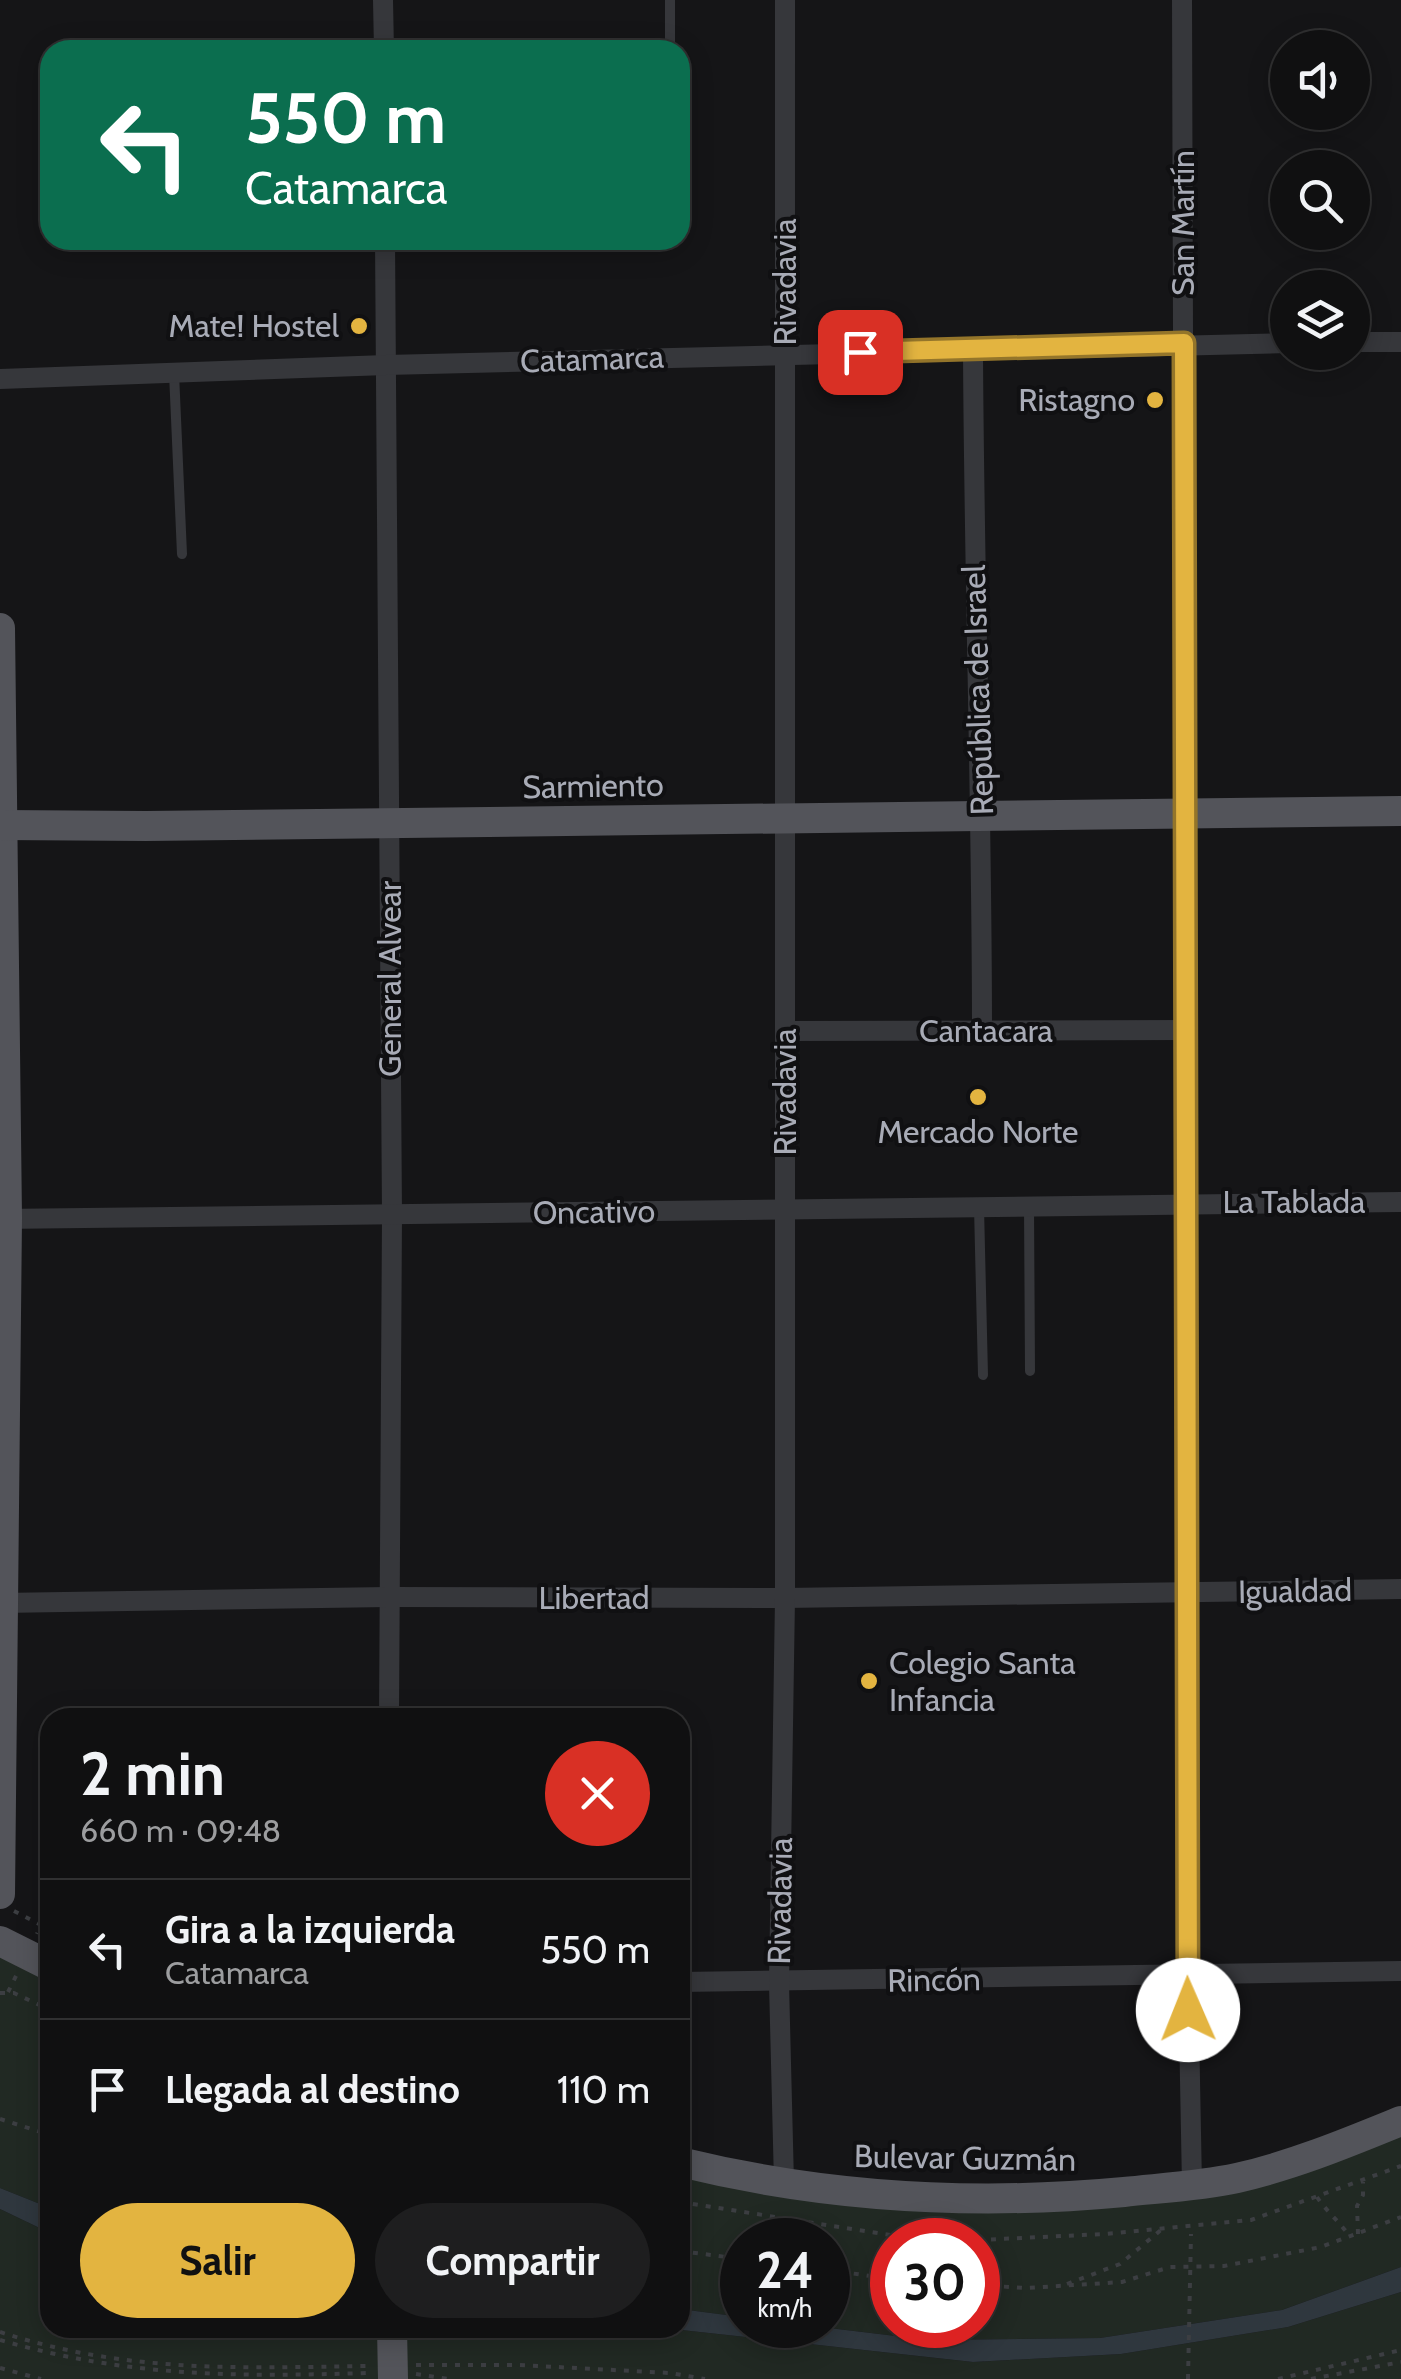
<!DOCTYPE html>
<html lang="es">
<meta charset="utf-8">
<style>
body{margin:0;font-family:Cabin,sans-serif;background:#1e1e1f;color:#f1f3f6;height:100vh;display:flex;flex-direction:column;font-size:38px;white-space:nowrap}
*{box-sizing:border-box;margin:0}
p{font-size:32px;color:#9c9d9f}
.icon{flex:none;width:55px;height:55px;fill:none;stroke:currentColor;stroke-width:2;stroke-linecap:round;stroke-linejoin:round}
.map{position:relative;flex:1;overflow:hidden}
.sheet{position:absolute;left:40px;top:1708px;width:650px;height:630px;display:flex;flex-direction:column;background:#101011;border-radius:30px;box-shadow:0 5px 25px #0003,0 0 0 2px #303031}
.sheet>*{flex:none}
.hud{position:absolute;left:40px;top:40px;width:650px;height:210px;border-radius:30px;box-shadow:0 5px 25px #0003,0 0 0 2px #303031;background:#0b6e4f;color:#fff;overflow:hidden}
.controls{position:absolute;left:1270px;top:30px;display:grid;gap:20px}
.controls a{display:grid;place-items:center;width:100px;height:100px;border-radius:50%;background:#101011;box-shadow:0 5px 25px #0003,0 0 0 2px #303031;font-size:50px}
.speed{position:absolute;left:720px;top:2218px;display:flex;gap:20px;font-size:50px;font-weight:700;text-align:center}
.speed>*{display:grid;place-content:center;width:130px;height:130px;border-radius:50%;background:#101011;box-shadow:0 5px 25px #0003,0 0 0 2px #303031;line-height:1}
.speed small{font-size:25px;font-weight:400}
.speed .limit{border:15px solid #d22;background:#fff;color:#111}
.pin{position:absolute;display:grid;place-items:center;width:85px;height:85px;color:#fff;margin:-42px;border-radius:20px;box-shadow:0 5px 15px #0006}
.me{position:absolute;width:110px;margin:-55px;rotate:359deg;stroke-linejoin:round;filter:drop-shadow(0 0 8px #0008)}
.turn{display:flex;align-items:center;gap:35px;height:210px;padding:0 40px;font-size:45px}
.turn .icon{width:130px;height:130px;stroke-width:2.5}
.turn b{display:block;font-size:70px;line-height:85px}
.round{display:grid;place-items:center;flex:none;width:105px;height:105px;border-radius:52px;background:#1e1e1f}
.head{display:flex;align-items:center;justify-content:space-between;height:170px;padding:0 40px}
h1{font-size:60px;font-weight:700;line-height:75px}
.primary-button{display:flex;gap:20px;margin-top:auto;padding:20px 40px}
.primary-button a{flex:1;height:115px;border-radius:60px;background:#e3b440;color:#111;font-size:40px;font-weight:700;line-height:115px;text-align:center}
.primary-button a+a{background:#1e1e1f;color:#f1f3f6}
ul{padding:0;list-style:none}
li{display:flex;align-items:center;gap:30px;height:140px;padding:0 40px;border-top:2px solid #303031}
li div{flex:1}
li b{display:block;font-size:38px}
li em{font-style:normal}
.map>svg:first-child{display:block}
.green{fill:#212923;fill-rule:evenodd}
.water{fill:#2f373e}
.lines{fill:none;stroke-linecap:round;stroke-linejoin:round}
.path{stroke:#3c3e42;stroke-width:4;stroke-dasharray:5 8;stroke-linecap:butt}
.lane{stroke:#36373b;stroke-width:10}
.street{stroke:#36373b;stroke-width:20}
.primary{stroke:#53545a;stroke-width:30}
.path-bridge{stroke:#3c3e42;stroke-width:4;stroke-dasharray:5 8;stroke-linecap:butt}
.primary-bridge{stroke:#53545a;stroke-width:30}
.route-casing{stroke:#94752a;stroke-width:25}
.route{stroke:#e3b440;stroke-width:18}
.poi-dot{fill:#e3b440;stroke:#101012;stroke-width:4}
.labels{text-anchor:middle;stroke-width:8;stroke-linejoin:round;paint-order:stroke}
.street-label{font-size:32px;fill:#a8abb6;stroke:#101012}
.poi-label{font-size:32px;fill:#a8abb6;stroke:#101012;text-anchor:end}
</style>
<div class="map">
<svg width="1401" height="2379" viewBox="0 0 1401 2379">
<rect width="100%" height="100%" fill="#151517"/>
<g class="green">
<polygon points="0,1941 50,1966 50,2208 0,2188"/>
<path d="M1401,2121v146l-119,43 -182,28 -171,2 -125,-15h24v-85h-86v77l-62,-8v-147l104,21 408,2zM892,2240h86v85h-86z"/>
<polygon points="0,2209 50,2233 50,2328 663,2328 973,2362 1121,2354 1288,2327 1401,2292 1401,2379 0,2379"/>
</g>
<g class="water">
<polygon points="0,2188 50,2208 50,2233 0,2209"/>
<polygon points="1401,2267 1401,2292 1288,2327 1121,2354 973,2362 663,2328 680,2328 680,2309 742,2317 742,2325 804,2325 929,2340 1100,2338 1282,2310"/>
</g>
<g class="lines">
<g class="path">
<polyline points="14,1911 41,1925 37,1934"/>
<polyline points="8,1992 17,1974"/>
<polyline points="0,1993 14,1993 50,2010"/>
<polyline points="0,2119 50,2135"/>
<path d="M1317,2197c9,14 23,25 33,40"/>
<polyline points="680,2202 922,2240"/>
<polyline points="1358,2234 1357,2206 1363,2195 1363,2182"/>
<polyline points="978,2240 1104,2234 1251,2220 1401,2166"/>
<polyline points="680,2251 742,2259"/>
<polyline points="828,2270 892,2279"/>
<polyline points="1067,2284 1120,2264 1161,2230"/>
<polyline points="978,2285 1026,2288 1122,2282 1170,2267 1224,2266 1321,2247 1401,2217"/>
<path d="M0,2332c127,41 236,36 367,34"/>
<path d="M0,2340c128,37 235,37 367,33"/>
<polyline points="416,2365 519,2365 670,2373 705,2379"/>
<polyline points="0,2368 41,2379"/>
<polyline points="416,2374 449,2379"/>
<polyline points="1278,2379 1401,2350"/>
<polyline points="1311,2379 1401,2362"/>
</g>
<g class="lane">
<polyline points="670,50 670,0"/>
<polyline points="174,373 182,554"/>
<polyline points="1029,1206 1030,1371"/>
<polyline points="979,1207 983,1375"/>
</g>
<g class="street">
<polyline points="383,0 384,50"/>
<polyline points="1182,0 1188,1975 1192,2185"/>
<polyline points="385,240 392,1215 389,1718"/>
<polyline points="1352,342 1401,342"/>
<path d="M973,349c1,227 9,454 9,682"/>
<polyline points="0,379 386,365 1288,343"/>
<polyline points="785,1031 1187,1030"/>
<polyline points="0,1219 1401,1202"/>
<polyline points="0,1603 388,1597 785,1598 1401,1589"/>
<polyline points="680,1982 1401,1971"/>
<polyline points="784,2183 779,1983 785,1598 785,0"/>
</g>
<g class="primary">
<polyline points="0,628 7,1218 0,1894"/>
<polyline points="0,825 146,826 1401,811"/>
<polyline points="0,1941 50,1966"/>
<path d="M680,2162c147,36 294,44 444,30 37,-4 76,-6 113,-14 57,-13 110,-35 164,-57"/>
</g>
<polyline class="path-bridge" points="1188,2379 1191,2234"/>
<polyline class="primary-bridge" points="392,2328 393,2379"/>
</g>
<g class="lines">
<defs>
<polyline id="route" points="860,352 1184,343 1188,2010"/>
</defs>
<use href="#route" class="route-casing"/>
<use href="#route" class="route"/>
</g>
<g class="poi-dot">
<circle cx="359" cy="326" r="10"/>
<circle cx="1155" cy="400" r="10"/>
<circle cx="978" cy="1097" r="10"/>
<circle cx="869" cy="1681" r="10"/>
</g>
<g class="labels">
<g class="street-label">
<text transform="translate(1183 223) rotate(-90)" y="11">San Martín</text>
<text transform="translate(785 282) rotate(-90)" y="11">Rivadavia</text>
<text transform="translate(592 359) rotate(-2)" y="11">Catamarca</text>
<text transform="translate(978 690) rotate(-92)" y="11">República de Israel</text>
<text transform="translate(593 786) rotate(-1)" y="11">Sarmiento</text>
<text transform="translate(390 979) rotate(-90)" y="11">General Alvear</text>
<text x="986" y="1042">Cantacara</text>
<text transform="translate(785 1092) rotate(-90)" y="11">Rivadavia</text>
<text x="1294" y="1213">La Tablada</text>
<text transform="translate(594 1212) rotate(-1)" y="11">Oncativo</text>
<text transform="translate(1295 1591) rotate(-1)" y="11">Igualdad</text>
<text x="594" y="1609">Libertad</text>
<text transform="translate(780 1901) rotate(-89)" y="11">Rivadavia</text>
<text transform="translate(934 1980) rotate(-1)" y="11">Rincón</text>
<text transform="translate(965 2158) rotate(1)" y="11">Bulevar Guzmán</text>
</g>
<g class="poi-label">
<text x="339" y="337">Mate! Hostel</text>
<text x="1135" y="411">Ristagno</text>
<text x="978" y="1143" text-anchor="middle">Mercado Norte</text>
<text x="889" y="1674" text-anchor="start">Colegio Santa<tspan x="889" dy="37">Infancia</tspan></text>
</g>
</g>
</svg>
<div class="controls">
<a><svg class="icon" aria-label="sound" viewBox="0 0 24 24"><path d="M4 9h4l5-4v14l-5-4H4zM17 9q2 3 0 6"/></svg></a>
<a><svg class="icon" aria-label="search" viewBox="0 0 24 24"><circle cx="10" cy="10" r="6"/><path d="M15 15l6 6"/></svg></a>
<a><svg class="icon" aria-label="layers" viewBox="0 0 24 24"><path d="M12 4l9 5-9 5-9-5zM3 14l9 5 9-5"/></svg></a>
</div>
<div class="speed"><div>24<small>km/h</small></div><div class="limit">30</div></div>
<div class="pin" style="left:860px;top:352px;background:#d93025"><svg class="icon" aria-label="arrive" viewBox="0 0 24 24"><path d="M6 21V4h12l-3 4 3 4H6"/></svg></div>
<svg class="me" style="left:1188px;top:2010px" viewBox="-20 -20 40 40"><circle r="19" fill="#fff"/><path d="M0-13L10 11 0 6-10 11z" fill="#e3b440"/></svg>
<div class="hud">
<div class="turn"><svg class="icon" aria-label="left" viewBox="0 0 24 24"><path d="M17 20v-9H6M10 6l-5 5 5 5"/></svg><div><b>550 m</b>Catamarca</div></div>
</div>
<section class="sheet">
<div class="head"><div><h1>2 min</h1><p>660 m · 09:48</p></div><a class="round" style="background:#d93025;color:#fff"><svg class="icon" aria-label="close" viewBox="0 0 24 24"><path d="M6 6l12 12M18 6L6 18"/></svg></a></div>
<ul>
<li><svg class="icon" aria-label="left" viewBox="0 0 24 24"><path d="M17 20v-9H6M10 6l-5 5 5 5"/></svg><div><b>Gira a la izquierda</b><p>Catamarca</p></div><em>550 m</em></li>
<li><svg class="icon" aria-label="arrive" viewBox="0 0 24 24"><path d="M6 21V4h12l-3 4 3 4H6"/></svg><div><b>Llegada al destino</b></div><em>110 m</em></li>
</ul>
<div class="primary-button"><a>Salir</a><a>Compartir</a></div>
</section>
</div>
